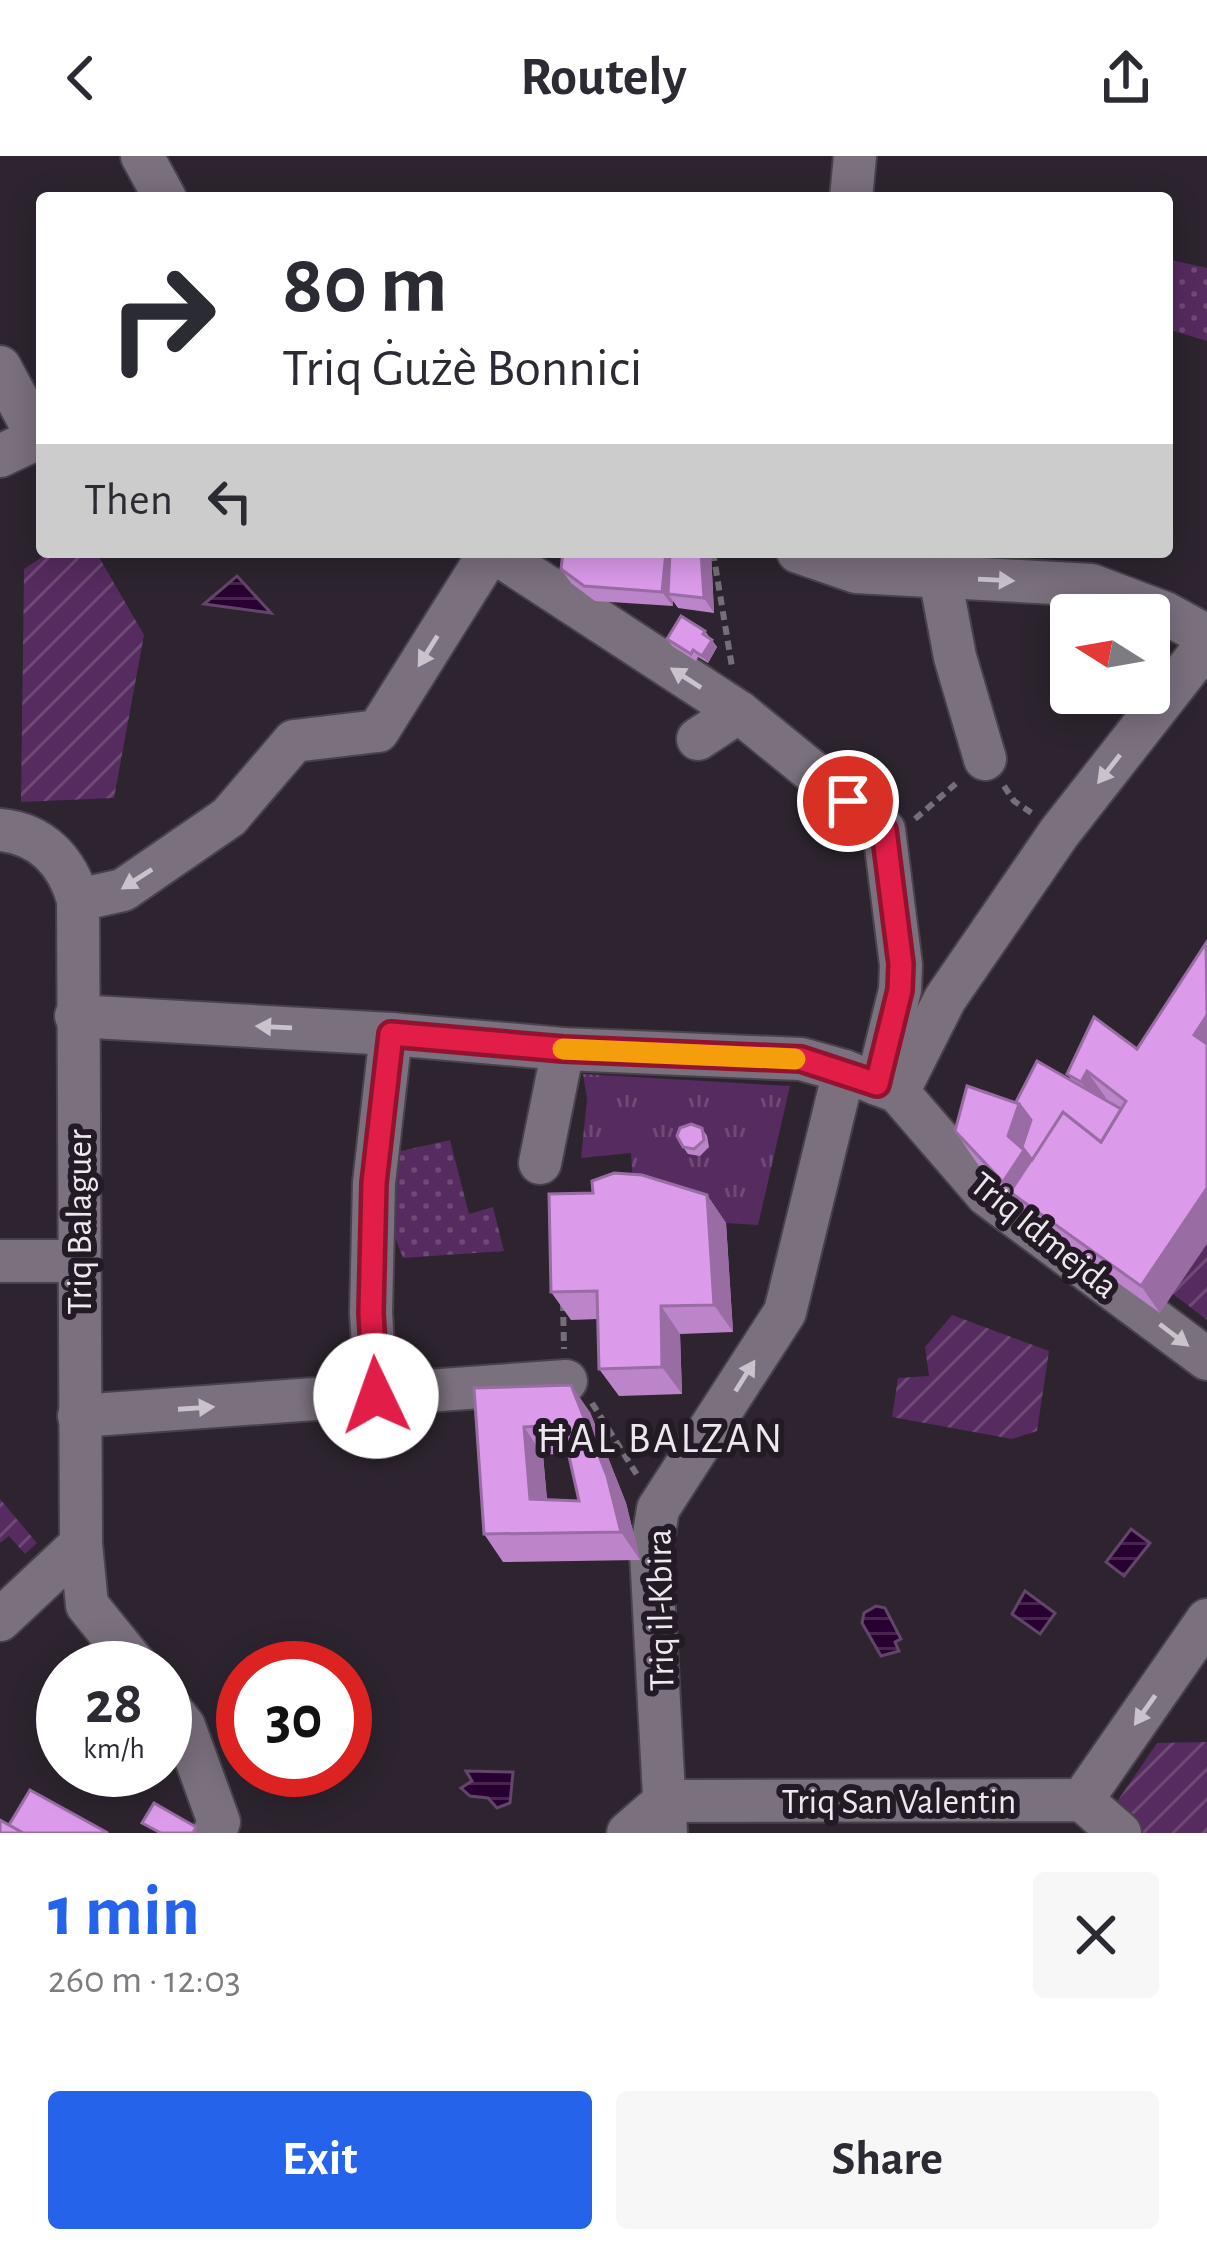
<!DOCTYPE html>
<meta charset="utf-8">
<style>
body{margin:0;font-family:"Alegreya Sans",sans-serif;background:#f7f7f7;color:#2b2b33;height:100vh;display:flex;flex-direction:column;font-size:45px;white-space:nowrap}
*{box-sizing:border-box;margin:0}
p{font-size:39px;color:#7c7c81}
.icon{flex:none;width:66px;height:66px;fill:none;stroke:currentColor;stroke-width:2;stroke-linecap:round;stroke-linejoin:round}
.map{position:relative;height:1677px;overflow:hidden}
.sheet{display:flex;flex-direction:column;background:#fff;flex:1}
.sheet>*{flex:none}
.guide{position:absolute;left:36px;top:36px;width:1137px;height:366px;border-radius:12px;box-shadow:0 6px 30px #0003;background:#fff;color:#2b2b33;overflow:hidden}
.needle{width:78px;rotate:281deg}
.tools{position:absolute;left:1050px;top:438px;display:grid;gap:24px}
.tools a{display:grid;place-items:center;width:120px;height:120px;border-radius:12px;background:#fff;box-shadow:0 6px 30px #0003;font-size:60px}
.speed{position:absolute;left:36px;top:1485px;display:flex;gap:24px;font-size:60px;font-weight:700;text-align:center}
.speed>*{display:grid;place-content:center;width:156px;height:156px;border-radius:50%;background:#fff;box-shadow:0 6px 30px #0003;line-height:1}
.speed small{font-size:30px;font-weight:400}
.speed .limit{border:18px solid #d22;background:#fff;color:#111}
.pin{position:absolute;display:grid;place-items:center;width:102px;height:102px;color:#fff;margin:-51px;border:6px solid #fff;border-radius:50%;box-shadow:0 3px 12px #0007}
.me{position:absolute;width:132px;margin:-66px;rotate:357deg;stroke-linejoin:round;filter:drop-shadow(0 0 9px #0008)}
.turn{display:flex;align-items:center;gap:42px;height:252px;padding:0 48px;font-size:54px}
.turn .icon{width:156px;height:156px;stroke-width:2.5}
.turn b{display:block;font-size:84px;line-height:102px}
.then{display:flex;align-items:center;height:114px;padding:0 48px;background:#0003;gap:24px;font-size:45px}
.round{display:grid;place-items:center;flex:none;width:126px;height:126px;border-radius:12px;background:#f7f7f7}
.summary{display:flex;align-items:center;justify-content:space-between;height:204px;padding:0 48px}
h1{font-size:72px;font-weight:700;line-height:90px;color:#2563eb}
.action{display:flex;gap:24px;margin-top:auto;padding:24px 48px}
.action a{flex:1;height:138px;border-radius:12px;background:#2563eb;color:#fff;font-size:48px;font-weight:700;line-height:138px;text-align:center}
.action a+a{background:#f7f7f7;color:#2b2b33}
header{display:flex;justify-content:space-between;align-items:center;height:156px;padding:0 48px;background:#fff;font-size:54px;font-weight:700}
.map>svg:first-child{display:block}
.grass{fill:url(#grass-dots)}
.park{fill:url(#park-tufts)}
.garden{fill:url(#garden-furrows)}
.water{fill:url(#water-rules);stroke:#63456a;stroke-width:3}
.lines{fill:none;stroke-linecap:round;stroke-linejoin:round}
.minor-casing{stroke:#49414b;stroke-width:46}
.path{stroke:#766e78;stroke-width:6;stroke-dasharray:9 6;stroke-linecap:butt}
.minor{stroke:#7b707e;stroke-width:42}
.wall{fill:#bc85c9;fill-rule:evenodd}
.shaded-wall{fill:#996ca4}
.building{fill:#db9bea;stroke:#996ca4;stroke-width:3;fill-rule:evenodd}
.oneway{fill:#cbc3cc}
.route-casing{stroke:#92132f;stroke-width:30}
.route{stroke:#e11d48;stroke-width:21}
.slow{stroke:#f59e0b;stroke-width:21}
.labels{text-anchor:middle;stroke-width:12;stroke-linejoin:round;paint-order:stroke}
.street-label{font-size:36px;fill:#ede7ee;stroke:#231a25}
.quarter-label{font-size:42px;letter-spacing:3px;fill:#ede7ee;stroke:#231a25}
</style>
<header><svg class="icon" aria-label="back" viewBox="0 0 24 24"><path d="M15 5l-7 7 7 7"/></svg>Routely<svg class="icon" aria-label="share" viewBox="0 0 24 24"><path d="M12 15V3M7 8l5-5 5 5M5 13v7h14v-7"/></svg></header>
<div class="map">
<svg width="1207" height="1677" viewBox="0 0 1207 1677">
<defs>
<pattern id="grass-dots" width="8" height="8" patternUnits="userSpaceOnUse" patternTransform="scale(3)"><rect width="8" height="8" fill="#562b5f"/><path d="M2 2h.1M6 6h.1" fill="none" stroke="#6f4a76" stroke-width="1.8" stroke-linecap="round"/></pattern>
<pattern id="park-tufts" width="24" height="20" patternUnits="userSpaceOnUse" patternTransform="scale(3)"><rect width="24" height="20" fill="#562b5f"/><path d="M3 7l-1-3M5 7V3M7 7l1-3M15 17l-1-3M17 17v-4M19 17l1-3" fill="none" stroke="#6f4a76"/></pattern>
<pattern id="garden-furrows" width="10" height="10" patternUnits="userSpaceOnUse" patternTransform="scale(3)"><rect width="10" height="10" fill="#562b5f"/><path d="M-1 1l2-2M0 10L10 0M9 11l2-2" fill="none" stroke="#6f4a76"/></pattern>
<pattern id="water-rules" width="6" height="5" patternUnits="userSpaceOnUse" patternTransform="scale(3)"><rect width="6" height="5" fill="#280031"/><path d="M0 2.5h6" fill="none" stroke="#48254f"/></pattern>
</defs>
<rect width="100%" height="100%" fill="#2d242f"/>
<g class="grass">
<polygon points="1167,103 1207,112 1207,185 1167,173"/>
<polygon points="450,984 469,1058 493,1051 504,1095 403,1102 393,1076 392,997"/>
</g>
<polygon class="park" points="583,918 790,930 758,1069 726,1067 634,1044 631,997 581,1002 587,943"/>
<g class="garden">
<polygon points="50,396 96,396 144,479 114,642 21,646 24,413"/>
<polygon points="1207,1088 1207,1164 1173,1138"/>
<polygon points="952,1159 1049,1195 1037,1275 1012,1283 892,1261 898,1222 929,1220 925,1191"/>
<polygon points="0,1343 37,1387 25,1398 9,1380 0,1387"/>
<polygon points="1207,1586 1207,1677 1136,1677 1110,1656 1157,1587"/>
</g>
<g class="water">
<polygon points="237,420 271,457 204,448"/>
<polygon points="1131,1373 1150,1387 1124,1420 1106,1406"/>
<polygon points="1025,1435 1055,1457 1040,1478 1012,1458"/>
<polygon points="876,1450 885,1452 901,1483 895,1486 899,1495 881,1500 862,1467 864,1457"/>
<polygon points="466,1615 513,1616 510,1647 497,1652 488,1642 470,1640 461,1632 472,1625"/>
</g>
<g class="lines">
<defs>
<g id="minor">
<polyline points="142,0 165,42"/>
<polyline points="851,42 855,0"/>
<polyline points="0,211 38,282"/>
<polyline points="0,300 42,280"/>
<polyline points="494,396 739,556 884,674 901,809 900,834 877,928"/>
<polyline points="798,396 856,416 1091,429 1165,457 1207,480"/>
<polyline points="940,421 955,501 985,603"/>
<polyline points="698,583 739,556"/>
<path d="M0,674c42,4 67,31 78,70l3,644 6,61 51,63"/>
<polyline points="78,744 123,734 229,661 294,585 378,575 490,396"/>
<polyline points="76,860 391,878 563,893 801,903 844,915 898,936 987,1039 1207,1203"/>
<polyline points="898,936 945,843 1059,677 1207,488"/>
<polyline points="540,1007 563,893"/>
<polyline points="0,1105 77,1105"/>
<polyline points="376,1240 371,1157 374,1027 391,878"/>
<polyline points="79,1260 566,1225"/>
<polyline points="0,1464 81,1388"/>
<polyline points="165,1546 184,1570 219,1666 214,1677"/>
<polyline points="1082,1644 1207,1464"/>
<polyline points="628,1677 665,1645 1082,1644 1120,1677"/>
<polyline points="666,1677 651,1397 658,1353 785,1156 844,915"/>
</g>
</defs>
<use href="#minor" class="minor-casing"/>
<g class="path">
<polyline points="713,396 732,511"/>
<polyline points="1004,630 1014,645 1033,658"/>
<polyline points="915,663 959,625"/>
<polyline points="563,1146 564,1193"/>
<polyline points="592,1247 639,1322"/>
</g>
<use href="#minor" class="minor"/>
</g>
<g class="wall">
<polygon points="711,396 714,457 678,452 673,445 673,450 595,445 571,427 561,413"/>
<polygon points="705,475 717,491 708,507 698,501 696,505 672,490 667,483"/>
<polygon points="1137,893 1160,1157 1030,1064 981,1013 955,975 1016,946 1073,926 1067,918"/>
<polygon points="702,972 707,980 709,991 700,1000 688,998 683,991"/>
<polygon points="707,1039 726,1067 733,1176 680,1178 682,1238 619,1240 599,1213 598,1163 571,1164 551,1136"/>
<path d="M474,1232l116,24 36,91 14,57 -137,2 -19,-28zM568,1297l11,48 -32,-2 -4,-44z"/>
</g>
<g class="shaded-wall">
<polygon points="666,396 678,396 668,438 673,445 673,450 662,436"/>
<polygon points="701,396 711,396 714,457 704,442"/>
<polygon points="712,484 717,491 708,507 702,500"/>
<polygon points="1207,859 1207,898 1194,879"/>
<polygon points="1087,915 1106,942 1100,954 1081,926"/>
<polygon points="1019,948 1046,985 1010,1036 1030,1064 1003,1026 1008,980"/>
<polygon points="1207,1032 1207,1088 1160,1157 1141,1130"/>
<polygon points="707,1039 726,1067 733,1176 714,1149"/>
<polygon points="661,1150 680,1178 682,1238 662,1211"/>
<polygon points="571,1229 590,1256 626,1347 640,1404 621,1376"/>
<polygon points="524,1271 543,1299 549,1370 530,1343"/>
</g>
<g class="building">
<polygon points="563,396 666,396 662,436 584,430 561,413"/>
<polygon points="670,396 701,396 704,442 668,438"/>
<polygon points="681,460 705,475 703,478 712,484 702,500 693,494 691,498 667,483"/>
<polygon points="1206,787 1207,859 1194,879 1207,888 1207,1032 1141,1130 1010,1036 1063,956 1101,986 1126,945 1087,915 1081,926 1067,918 1094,861 1137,893"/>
<polygon points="1037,905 1121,953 1101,986 1063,956 1032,1004 1022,991 1031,964 1019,948 1016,946"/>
<polygon points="967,930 1019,948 1008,980 1024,994 1003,1026 955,975"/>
<polygon points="691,968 702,972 704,984 694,993 683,991 677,980 680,972"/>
<polygon points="614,1017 642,1019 707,1039 714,1149 661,1150 662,1211 599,1213 597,1135 551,1136 549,1038 593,1037 592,1025"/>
<path d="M571,1229l36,91 14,56 -137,2 -10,-146zM562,1269l17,76 -49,-2 -6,-72z"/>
<polygon points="30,1634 108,1677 23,1677 9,1669"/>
<polygon points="154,1647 196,1671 193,1677 161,1677 142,1667"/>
<polygon points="0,1664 23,1677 0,1677"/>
</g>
<defs><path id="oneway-solid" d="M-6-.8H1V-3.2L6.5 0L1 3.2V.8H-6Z" transform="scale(3)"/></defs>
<g class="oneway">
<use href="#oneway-solid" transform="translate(996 424) rotate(3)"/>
<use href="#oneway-solid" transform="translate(428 495) rotate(122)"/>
<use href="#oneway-solid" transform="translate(686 522) rotate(-147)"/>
<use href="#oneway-solid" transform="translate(1109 613) rotate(128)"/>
<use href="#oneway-solid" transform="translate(137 723) rotate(147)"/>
<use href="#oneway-solid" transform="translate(274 871) rotate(-177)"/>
<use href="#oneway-solid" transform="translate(1174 1179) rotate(37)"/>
<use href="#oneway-solid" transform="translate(745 1220) rotate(-58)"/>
<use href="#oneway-solid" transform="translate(196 1252) rotate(-4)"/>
<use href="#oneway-solid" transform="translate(1145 1554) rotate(125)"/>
</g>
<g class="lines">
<defs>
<polyline id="route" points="376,1240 371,1157 374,1027 391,878 563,893 801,903 877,928 900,834 901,808 884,674 848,645"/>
</defs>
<use href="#route" class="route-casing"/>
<use href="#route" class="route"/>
<polyline class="slow" points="563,893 795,903"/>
</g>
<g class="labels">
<g class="street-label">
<text transform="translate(78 1066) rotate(-90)" y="13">Triq Balaguer</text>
<text transform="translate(1045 1078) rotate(39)" y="13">Triq Idmejda</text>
<text transform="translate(659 1454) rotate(-91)" y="13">Triq il-Kbira</text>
<text x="899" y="1657">Triq San Valentin</text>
</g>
<g class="quarter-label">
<text x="661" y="1296">ĦAL BALZAN</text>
</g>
</g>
</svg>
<div class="tools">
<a><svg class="needle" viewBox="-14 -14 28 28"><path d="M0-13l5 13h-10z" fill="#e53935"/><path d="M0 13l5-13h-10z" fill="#7c7c81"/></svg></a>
</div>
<div class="speed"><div>28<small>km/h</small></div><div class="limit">30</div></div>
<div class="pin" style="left:848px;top:645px;background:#d93025"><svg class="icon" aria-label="arrive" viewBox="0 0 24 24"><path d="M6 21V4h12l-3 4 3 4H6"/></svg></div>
<svg class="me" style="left:376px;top:1240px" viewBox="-20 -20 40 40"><circle r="19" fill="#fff"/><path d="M0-13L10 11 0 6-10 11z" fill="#e11d48"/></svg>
<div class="guide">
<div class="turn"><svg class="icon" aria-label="right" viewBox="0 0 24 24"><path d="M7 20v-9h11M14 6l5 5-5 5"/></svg><div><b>80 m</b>Triq Ġużè Bonnici</div></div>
<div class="then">Then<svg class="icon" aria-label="left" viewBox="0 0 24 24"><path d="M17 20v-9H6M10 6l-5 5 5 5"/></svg></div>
</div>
</div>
<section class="sheet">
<div class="summary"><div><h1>1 min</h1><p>260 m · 12:03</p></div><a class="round"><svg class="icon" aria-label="close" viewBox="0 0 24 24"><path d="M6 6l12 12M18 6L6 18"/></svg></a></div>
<div class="action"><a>Exit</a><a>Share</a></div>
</section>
